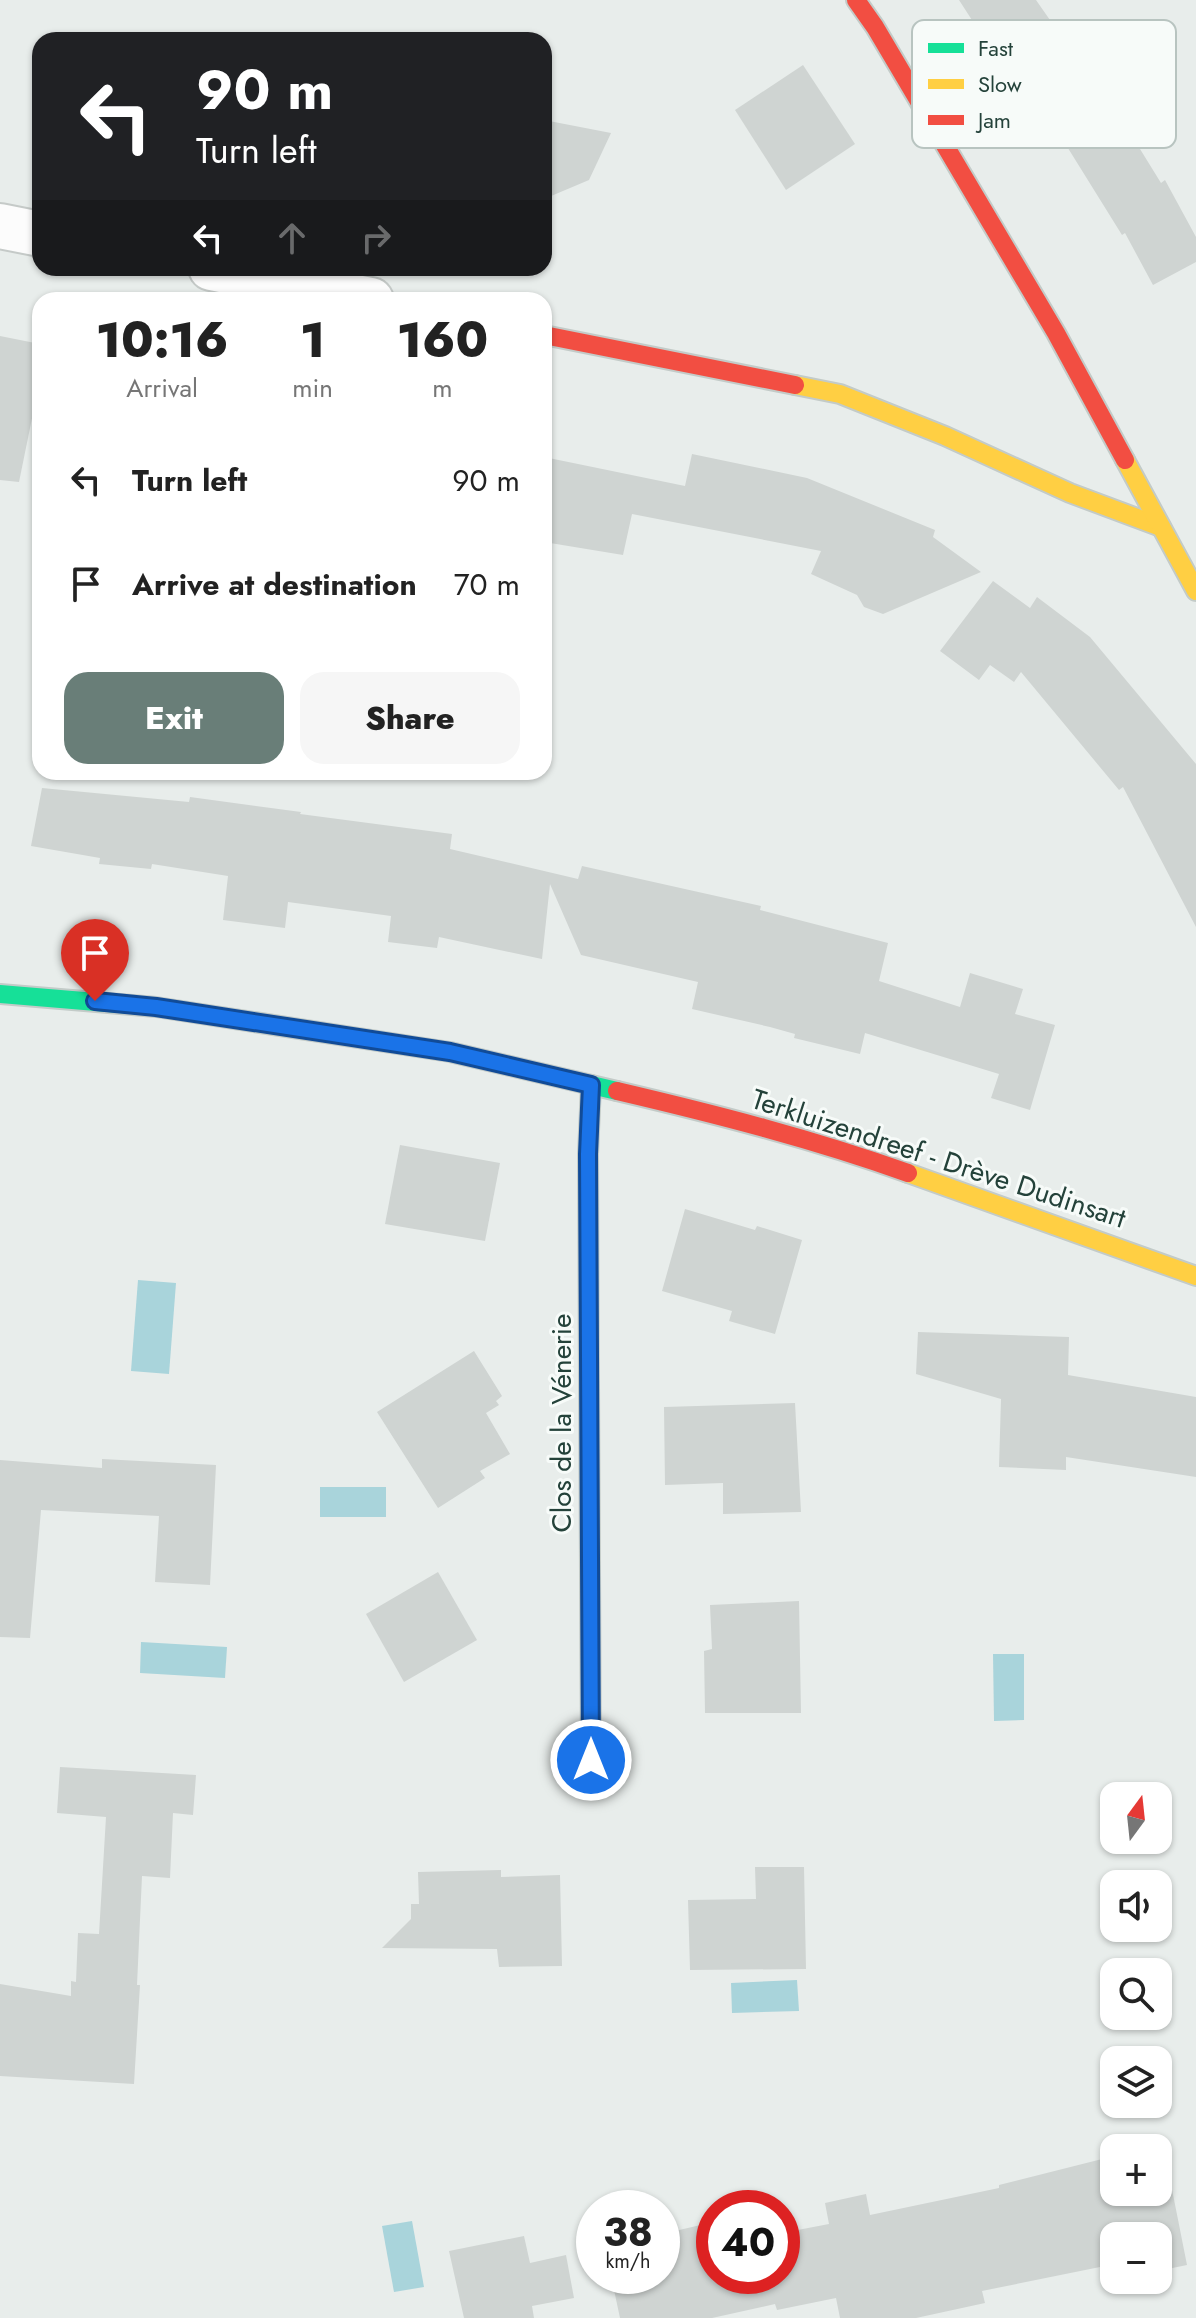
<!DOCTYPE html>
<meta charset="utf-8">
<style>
body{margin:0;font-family:Jost,sans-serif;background:#f6f6f6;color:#222;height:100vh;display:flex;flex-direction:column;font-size:30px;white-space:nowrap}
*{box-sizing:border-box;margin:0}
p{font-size:26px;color:#767676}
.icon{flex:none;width:44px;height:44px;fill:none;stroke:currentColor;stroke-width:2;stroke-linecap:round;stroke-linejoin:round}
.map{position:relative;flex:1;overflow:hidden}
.panel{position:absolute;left:32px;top:292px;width:520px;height:488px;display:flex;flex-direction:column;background:#fff;border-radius:24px;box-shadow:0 2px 6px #0004}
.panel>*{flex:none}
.hud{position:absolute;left:32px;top:32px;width:520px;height:244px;border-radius:24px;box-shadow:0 2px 6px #0004;background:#202124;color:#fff;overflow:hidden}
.needle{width:52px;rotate:15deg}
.buttons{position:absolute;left:1100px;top:1782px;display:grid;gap:16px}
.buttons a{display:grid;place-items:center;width:72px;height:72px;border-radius:16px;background:#fff;box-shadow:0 2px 6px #0004;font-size:40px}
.speed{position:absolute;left:576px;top:2190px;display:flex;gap:16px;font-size:40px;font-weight:700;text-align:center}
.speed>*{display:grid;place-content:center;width:104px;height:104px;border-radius:50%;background:#fff;box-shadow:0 2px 6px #0004;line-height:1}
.speed small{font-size:20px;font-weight:400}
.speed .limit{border:12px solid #d22;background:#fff;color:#111}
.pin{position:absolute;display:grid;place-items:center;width:68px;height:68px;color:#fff;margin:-82px -34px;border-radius:50% 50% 50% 0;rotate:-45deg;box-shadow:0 0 8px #0007}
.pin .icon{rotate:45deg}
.me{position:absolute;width:88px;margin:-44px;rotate:0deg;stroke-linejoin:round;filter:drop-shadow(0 0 6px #0008)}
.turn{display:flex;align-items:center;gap:28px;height:168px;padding:0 32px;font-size:36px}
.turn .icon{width:104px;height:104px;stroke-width:2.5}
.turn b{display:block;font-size:56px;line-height:68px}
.lanes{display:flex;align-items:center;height:76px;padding:0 32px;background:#0003;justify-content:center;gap:40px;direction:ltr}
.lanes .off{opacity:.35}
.eta{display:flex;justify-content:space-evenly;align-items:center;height:136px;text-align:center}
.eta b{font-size:48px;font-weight:800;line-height:56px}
.primary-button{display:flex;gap:16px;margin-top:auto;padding:16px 32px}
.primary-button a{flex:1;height:92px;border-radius:24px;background:#697e78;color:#fff;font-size:32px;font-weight:800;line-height:92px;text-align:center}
.primary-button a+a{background:#f6f6f6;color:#222}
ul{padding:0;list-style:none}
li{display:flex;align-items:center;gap:24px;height:104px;padding:0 32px}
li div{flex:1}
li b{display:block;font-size:30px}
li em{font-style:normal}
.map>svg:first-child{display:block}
.water{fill:#a9d4db}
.building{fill:#cfd4d2}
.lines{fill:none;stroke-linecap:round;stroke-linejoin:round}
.street-casing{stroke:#c5cac8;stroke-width:48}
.fast-casing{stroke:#c3cbc8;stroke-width:22}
.slow-casing{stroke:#c3cbc8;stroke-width:22}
.jam-casing{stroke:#c3cbc8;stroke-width:22}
.street{stroke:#fcfcfc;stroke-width:44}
.fast{stroke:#16e098;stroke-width:18}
.slow{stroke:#ffcf43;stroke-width:18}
.jam{stroke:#f24e42;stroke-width:18}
.route-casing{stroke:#114b97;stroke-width:20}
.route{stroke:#1a73e8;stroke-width:14}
.labels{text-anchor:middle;stroke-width:6;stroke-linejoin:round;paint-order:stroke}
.street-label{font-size:28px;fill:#24423a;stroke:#f7fbf9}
.key{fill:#f7fbf9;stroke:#b8c4c0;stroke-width:2}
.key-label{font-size:22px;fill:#24423a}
</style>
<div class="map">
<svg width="1196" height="2318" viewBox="0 0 1196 2318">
<rect width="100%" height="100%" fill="#e8edeb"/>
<g class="water">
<polygon points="138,1280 176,1283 169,1374 131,1371"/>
<rect x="320" y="1487" width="66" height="30"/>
<polygon points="141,1642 227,1647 225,1678 140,1673"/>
<polygon points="993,1654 1024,1654 1024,1720 994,1721"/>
<polygon points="797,1980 799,2011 732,2013 731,1983"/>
<polygon points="412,2221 424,2287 394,2292 382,2226"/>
</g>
<g class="building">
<polygon points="959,0 1036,0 1073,53 1114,28 1145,80 1111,102 1161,183 1165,180 1196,237 1196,262 1153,285 1125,233 1122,235 1053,124 1043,130"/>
<polygon points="803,65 855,144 786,190 735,110"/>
<polygon points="544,120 611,133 589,180 544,199"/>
<polygon points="0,336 40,344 40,379 19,482 0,480"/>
<polygon points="692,454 807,478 935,530 933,537 981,572 883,614 864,607 857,595 811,574 821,551 632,514 623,555 544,542 544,457 685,486"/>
<polygon points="993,581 1030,608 1037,597 1090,637 1196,764 1196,927 1123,787 1119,790 1021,672 1014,682 990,665 979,680 940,651"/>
<polygon points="42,788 189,802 190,797 301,812 300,814 452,834 450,849 578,879 582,866 761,906 760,910 888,943 879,981 960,1007 970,973 1023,989 1015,1014 1055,1025 1030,1110 991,1098 999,1074 865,1033 860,1054 794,1038 795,1034 770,1027 692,1009 698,982 581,955 550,884 542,959 439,937 437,948 388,942 391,916 288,902 285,928 223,920 228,876 152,864 151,869 99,864 100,858 31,846"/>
<polygon points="400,1145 500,1163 485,1241 385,1224"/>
<polygon points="685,1209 755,1230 757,1226 802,1240 775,1334 729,1321 732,1311 662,1291"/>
<polygon points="918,1332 1069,1337 1068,1375 1196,1397 1196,1477 1066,1457 1066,1470 999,1467 1001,1399 916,1374"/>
<polygon points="474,1351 502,1396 496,1401 499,1405 486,1413 510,1454 480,1471 485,1478 438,1508 377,1412"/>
<polygon points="795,1403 801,1512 723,1514 723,1483 665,1485 664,1407"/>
<polygon points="102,1459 216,1465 210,1585 155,1582 159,1516 41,1510 30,1638 0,1637 0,1460 102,1468"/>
<polygon points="438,1572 477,1640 404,1682 366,1614"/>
<polygon points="799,1601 801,1713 705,1713 704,1651 712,1649 710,1605"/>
<polygon points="60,1767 196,1775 193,1815 173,1813 170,1878 142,1876 137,1985 140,1985 134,2084 0,2076 0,1984 71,1996 71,1981 76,1982 78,1933 99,1934 106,1817 57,1813"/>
<polygon points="755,1867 804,1867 806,1969 690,1970 688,1900 756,1899"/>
<polygon points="501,1870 501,1877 560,1875 562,1966 499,1967 497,1949 382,1948 411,1919 411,1904 419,1904 418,1872"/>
<polygon points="1163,2144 1187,2265 1158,2271 1158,2236 1114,2236 1114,2280 1118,2280 1103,2283 1100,2267 982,2291 985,2303 916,2318 840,2318 836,2298 777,2310 775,2304 712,2318 620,2318 611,2276 662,2276 662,2234 705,2224 710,2247 714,2247 714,2276 782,2276 782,2233 829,2224 825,2203 866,2194 870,2215 999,2188 999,2185 1114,2156 1114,2192 1158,2192 1158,2148 1148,2148"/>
<polygon points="524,2236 530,2263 566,2255 574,2298 532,2306 534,2318 464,2318 449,2251"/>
</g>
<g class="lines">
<defs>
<g id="street">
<polyline points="0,226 40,234"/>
<polyline points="211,268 371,300"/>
</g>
<polyline id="fast" points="0,994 156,1007 450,1052 617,1091"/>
<g id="slow">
<polyline points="795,385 840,394 945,436 1070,493 1161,527"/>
<polyline points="1125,460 1196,591"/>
<polyline points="908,1173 1196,1276"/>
<polyline points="589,1385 591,1760"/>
</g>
<g id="jam">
<polyline points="856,0 875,27 1056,333 1125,460"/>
<polyline points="544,335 795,385"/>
<path d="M617,1091c98,23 196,48 291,82"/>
<polyline points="589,1385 588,1154 591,1085"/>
</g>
</defs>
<use href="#street" class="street-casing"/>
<use href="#fast" class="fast-casing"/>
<use href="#slow" class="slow-casing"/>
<use href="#jam" class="jam-casing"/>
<use href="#street" class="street"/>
<use href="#fast" class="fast"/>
<use href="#slow" class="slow"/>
<use href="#jam" class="jam"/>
</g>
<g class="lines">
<defs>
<polyline id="route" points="95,1001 156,1007 450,1052 591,1085 588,1154 591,1760"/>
</defs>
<use href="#route" class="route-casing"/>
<use href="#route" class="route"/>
</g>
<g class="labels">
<g class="street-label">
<text transform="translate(939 1158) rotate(18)" y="10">Terkluizendreef - Drève Dudinsart</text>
<text transform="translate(561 1423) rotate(-90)" y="10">Clos de la Vénerie</text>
</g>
</g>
<rect x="912" y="20" width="264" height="128" rx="12" class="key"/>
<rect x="928" y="43" width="36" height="10" fill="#16e098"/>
<rect x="928" y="79" width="36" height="10" fill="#ffcf43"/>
<rect x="928" y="115" width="36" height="10" fill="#f24e42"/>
<g class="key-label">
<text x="978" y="56">Fast</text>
<text x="978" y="92">Slow</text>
<text x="978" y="128">Jam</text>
</g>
</svg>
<div class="buttons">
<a><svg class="needle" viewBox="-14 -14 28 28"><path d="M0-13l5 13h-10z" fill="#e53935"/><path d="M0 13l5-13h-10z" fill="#767676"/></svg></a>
<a><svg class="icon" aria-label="sound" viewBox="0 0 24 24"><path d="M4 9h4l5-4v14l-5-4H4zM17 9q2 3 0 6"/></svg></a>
<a><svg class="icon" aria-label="search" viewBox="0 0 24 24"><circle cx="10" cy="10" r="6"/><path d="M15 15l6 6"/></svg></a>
<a><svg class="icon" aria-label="layers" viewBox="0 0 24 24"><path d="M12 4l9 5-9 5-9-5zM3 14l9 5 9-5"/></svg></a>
<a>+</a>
<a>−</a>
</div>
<div class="speed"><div>38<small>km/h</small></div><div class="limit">40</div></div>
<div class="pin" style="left:95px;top:1001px;background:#d93025"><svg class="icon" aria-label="arrive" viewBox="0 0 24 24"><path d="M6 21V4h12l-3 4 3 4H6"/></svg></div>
<svg class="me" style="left:591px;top:1760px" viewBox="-20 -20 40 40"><circle r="17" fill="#1a73e8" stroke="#fff" stroke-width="3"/><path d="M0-11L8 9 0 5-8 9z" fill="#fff"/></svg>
<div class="hud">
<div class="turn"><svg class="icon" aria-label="left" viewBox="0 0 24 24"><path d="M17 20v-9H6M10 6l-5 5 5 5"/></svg><div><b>90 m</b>Turn left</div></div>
<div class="lanes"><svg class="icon" aria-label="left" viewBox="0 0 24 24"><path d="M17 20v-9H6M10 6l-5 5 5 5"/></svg><svg class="icon off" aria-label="ahead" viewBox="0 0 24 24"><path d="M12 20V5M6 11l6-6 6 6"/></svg><svg class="icon off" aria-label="right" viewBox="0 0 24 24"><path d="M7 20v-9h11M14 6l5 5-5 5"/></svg></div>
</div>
<section class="panel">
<div class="eta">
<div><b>10:16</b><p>Arrival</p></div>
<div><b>1</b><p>min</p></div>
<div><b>160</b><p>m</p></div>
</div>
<ul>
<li><svg class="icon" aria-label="left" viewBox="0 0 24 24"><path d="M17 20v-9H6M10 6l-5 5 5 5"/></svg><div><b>Turn left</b></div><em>90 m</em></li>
<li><svg class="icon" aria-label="arrive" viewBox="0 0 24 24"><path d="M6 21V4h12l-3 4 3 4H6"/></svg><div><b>Arrive at destination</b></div><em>70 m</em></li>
</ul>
<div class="primary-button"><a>Exit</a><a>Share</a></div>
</section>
</div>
